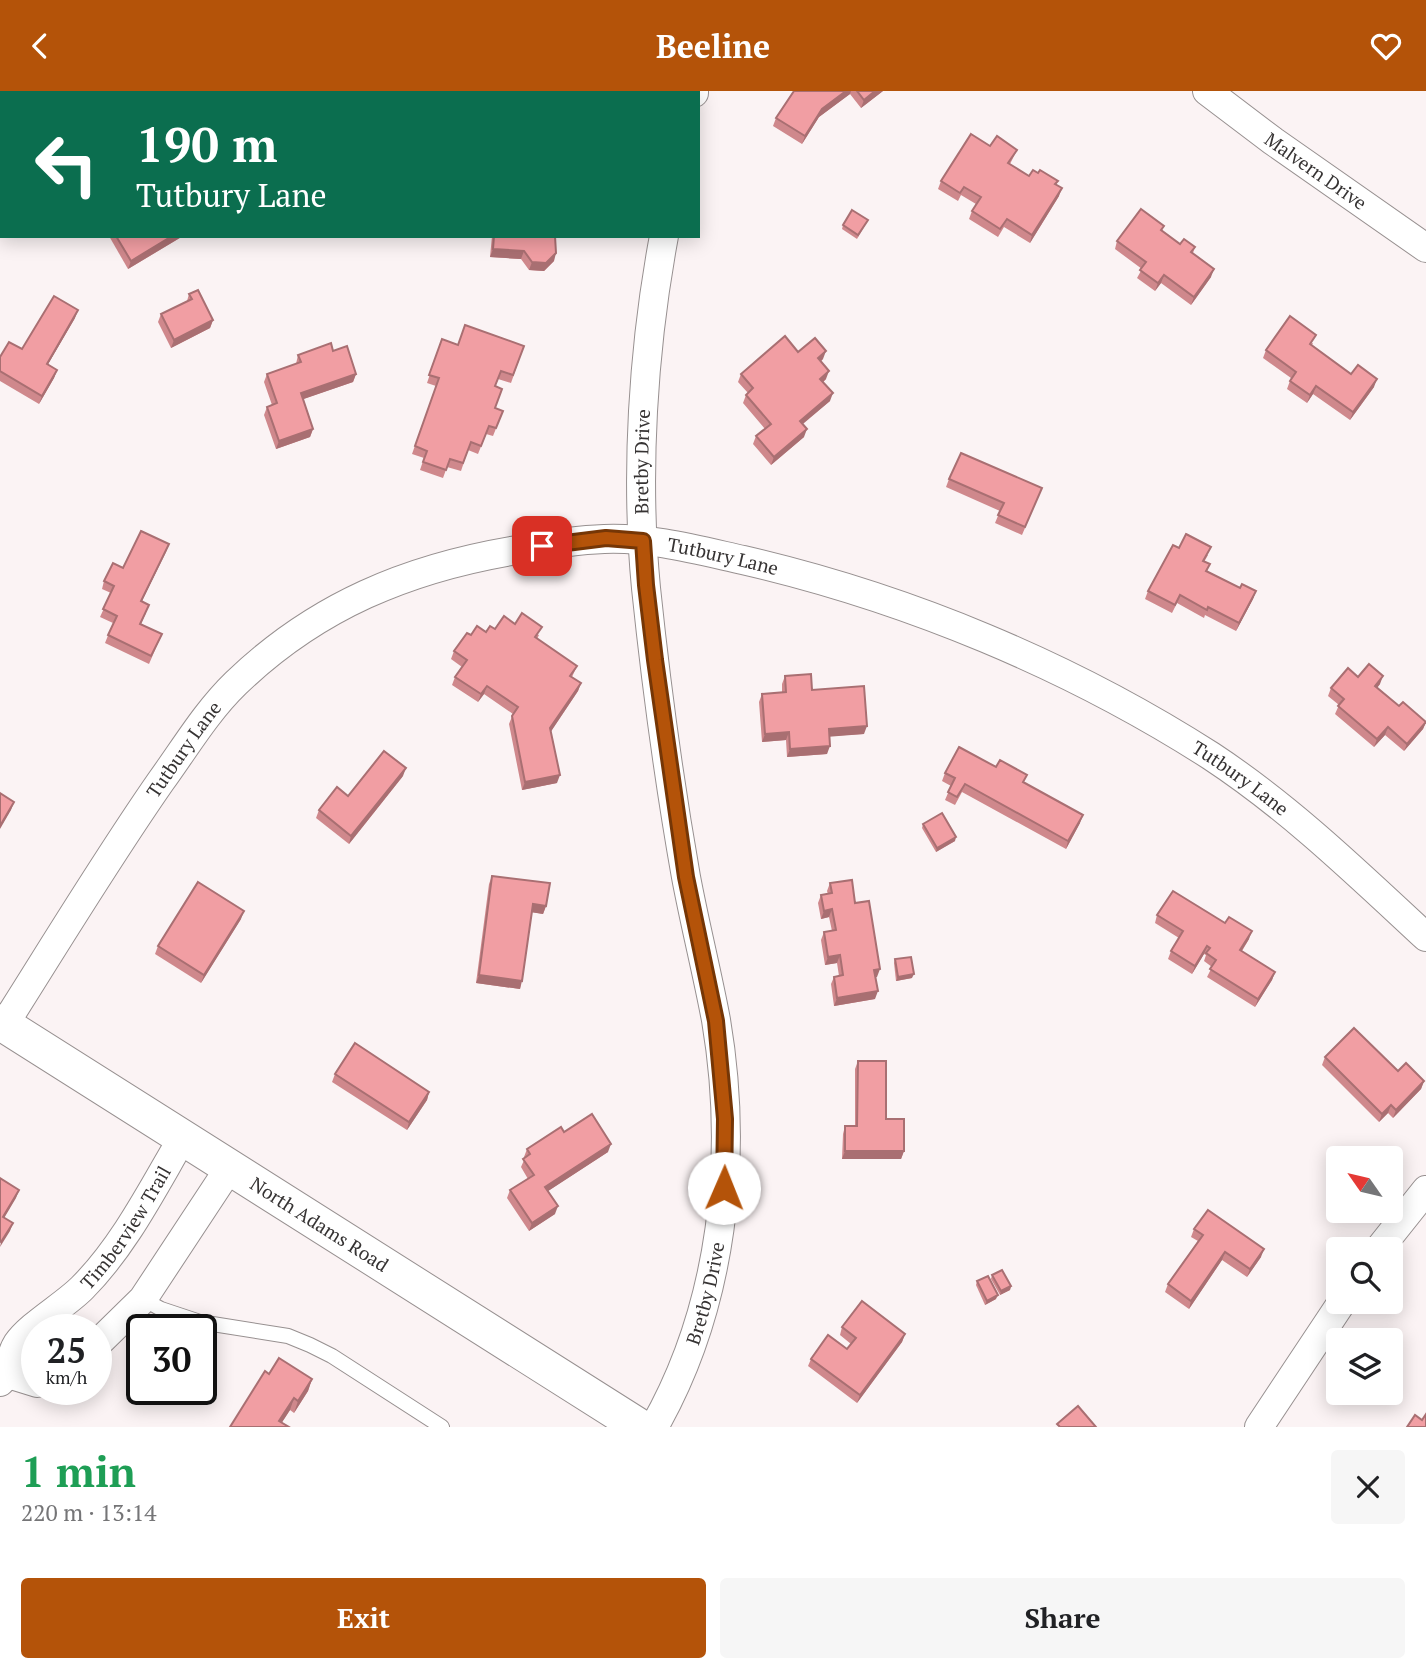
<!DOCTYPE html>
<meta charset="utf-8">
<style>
body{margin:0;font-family:"PT Serif",serif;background:#f6f6f6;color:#202124;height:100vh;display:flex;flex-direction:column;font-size:26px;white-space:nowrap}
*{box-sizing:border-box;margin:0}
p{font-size:23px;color:#757577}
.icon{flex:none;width:38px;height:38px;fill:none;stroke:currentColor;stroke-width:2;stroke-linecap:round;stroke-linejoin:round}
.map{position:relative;height:1336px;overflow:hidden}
.drawer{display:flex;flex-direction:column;background:#fff;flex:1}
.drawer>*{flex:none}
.hud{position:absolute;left:0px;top:0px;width:700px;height:147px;box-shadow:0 4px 18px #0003;background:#0b6e4f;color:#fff;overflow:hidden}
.needle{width:46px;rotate:304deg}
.tools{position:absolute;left:1326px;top:1055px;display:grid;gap:14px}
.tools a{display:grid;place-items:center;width:77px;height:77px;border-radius:7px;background:#fff;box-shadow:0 4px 18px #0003;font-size:35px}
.speed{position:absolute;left:21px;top:1223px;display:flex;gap:14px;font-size:35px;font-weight:700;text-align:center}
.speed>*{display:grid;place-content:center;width:91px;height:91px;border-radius:50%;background:#fff;box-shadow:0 4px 18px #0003;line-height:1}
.speed small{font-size:18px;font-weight:400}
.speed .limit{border:4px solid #111;border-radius:10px;background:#fff;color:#111}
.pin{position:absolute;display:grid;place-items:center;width:60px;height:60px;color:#fff;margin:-30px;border-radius:14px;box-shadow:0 4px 10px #0006}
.me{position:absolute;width:77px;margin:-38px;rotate:1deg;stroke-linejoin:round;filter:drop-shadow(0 0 5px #0008)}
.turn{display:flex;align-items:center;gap:24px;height:147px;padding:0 21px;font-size:32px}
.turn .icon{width:91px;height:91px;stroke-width:2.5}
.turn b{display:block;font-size:49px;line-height:60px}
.round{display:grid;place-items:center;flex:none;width:74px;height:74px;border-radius:7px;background:#f6f6f6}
.headline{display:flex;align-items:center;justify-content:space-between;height:119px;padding:0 21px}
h1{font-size:42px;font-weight:600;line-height:52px;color:#1e9e55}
.primary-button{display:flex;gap:14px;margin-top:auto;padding:14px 21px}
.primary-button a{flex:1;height:80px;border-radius:7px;background:#b45309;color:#fff;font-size:28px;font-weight:600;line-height:80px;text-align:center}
.primary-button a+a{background:#f6f6f6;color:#202124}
header{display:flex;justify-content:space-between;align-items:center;height:91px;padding:0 21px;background:#b45309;color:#fff;font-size:32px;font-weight:600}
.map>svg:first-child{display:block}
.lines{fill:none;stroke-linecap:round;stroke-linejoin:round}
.service-casing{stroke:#979090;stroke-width:16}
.minor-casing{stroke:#979090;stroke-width:30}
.tertiary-casing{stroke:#979090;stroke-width:37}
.service{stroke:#fff;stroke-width:14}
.minor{stroke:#fff;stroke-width:28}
.tertiary{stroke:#fff;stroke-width:35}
.wall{fill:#cf888c}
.shaded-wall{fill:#a96f72}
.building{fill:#f19ea3;stroke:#a96f72;stroke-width:2}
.route-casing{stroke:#753606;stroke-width:18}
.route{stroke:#b45309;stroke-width:12}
.labels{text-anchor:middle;stroke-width:5;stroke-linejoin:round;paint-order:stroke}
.street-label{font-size:19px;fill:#363333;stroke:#fff}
</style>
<header><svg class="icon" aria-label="back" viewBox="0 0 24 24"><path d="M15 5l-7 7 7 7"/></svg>Beeline<svg class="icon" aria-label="heart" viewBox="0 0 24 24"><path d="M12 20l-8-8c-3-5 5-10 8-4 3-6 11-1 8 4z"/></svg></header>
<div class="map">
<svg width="1426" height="1336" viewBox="0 0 1426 1336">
<rect width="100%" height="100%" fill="#fbf3f4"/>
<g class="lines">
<defs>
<polyline id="service" points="143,1208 161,1218 200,1231 288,1245 310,1254 332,1265 442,1336"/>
<g id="minor">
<polyline points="619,0 624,2"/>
<path id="s1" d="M1207,0l66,50 153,107"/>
<polyline points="114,2 118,0"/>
<polyline points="694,2 694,0"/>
<polyline points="0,77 2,76"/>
<path id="s2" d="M4,934c52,-82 102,-165 157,-244 24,-33 45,-69 75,-98 80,-77 172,-115 281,-133 28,-5 58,-10 87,-11 46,-2 94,11 139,21 164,38 326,105 468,196 79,52 146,117 215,181"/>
<polyline points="1379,1158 1426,1099"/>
<polyline points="96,1254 143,1208 230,1076"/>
<polyline points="0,1275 8,1283 37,1292"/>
<path id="s3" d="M0,1291c13,-12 8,-24 17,-38 13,-19 47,-38 65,-56 42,-42 71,-100 101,-151"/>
<path id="s4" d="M654,1336c69,-121 85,-271 62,-407 -9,-48 -21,-95 -30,-143 -17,-96 -30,-193 -40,-289 -11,-114 -3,-240 18,-352"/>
<polyline points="1259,1336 1342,1211"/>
</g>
<g id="tertiary">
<path id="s5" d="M0,931l640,405"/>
</g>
</defs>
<use href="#service" class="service-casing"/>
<use href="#minor" class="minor-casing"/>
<use href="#tertiary" class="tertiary-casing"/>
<use href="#service" class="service"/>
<use href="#minor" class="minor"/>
<use href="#tertiary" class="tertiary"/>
</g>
<g class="wall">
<polygon points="794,0 883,0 861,17 850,3 819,26 802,53 773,35 776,27"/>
<polygon points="990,55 1017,59 1010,73 1029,85 1038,82 1058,90 1056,94 1059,105 1030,152 1004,136 998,146 969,128 972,120 976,113 961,104 958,110 938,98 941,90"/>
<polygon points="868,129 857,148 842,138 843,134"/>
<polygon points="1164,135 1162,140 1180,153 1195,156 1193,162 1211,186 1191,214 1161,192 1155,200 1137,187 1142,178 1115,158 1117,150"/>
<polygon points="109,145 183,145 128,178"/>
<polygon points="492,145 555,145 554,170 544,180 529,179 521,168 490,166"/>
<polygon points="189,203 213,229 210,237 171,257 158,231 161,223 187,210"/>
<polygon points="75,227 48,273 57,279 54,287 39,313 0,290 0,266 22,258"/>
<polygon points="442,248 458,254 524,255 511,292 498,288 495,295 495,317 503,320 493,345 486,343 478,363 468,359 461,380 447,376 443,387 420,379 424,367 412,363 436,295 427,292"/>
<polygon points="1313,252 1312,254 1351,283 1374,296 1350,329 1313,303 1307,312 1287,298 1291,287 1263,267 1266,259"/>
<polygon points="333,260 356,283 353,291 303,308 313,338 310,346 276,358 264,324 267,316 272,314 264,291 267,283 296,273 298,264"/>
<polygon points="798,261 823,268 820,271 826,288 823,291 830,310 802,333 804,346 771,374 753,353 756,345 765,338 743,312 746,304 748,302 738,291 741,283"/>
<polygon points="949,388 1042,397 1022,444 995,432 1000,420 946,396"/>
<polygon points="169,453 142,510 146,522 141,533 162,543 149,573 105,552 113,532 100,526 111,502 102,498 104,490 123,477"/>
<polygon points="1179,457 1208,464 1204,471 1210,473 1207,480 1240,497 1256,500 1253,508 1236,540 1205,524 1204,527 1177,512 1172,522 1145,508 1148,500"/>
<polygon points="515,533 539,544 537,548 577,575 572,586 581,592 578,600 551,640 557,692 522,699 509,633 513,623 484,603 478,611 452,594 455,586 462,576 451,568 454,560 471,544"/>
<polygon points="785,585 812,599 864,643 829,645 827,663 787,666 786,649 762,651 759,611 762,603 782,601 782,593"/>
<polygon points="1358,586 1380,593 1377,597 1399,615 1426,631 1423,638 1404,660 1385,644 1374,656 1335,623 1339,614 1328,605 1331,597"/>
<polygon points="945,682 1024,692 1080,732 1066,758 962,701 955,714 945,709 951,695 942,690"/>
<polygon points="403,685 349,753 316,727 319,719 348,705"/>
<polygon points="923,733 955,750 936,761 922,737"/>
<polygon points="492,785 546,815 543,823 532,821 520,898 476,892 489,793"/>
<polygon points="830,792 855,812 877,886 876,886 875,908 834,915 831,893 834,886 839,885 837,872 825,874 821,849 824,841 832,840 829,826 821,828 818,812 821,804 828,803 827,800"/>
<polygon points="1157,824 1249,848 1242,860 1275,881 1272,889 1255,916 1207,886 1212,876 1204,870 1206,864 1204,863 1192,883 1168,868 1171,860 1179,847 1155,832"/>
<polygon points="241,828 201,892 155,863 158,855"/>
<polygon points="895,868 912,887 896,890 894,872"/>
<polygon points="1325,966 1398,980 1424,990 1421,998 1393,1027 1388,1022 1379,1031 1322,974"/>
<polygon points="858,970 886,1028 904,1060 901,1068 842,1068 843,1043 845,1035 855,1035 855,978"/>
<polygon points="335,983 429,1001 427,1009 407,1039 332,991"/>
<polygon points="564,1041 608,1061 548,1100 555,1123 529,1140 507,1107 510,1099 528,1088 521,1076 525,1067 524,1066 527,1058"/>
<polygon points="1194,1138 1261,1166 1247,1186 1222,1169 1189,1218 1165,1201 1168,1193 1198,1150 1191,1146"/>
<polygon points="992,1184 1011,1195 1010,1199 1000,1204 991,1188"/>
<polygon points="977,1190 996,1208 985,1214 976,1194"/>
<polygon points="842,1236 905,1243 902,1251 857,1312 808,1275 811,1268 847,1258 851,1253 840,1244"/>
<polygon points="269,1283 312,1288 308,1300 294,1322 290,1319 282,1331 230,1336"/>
</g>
<g class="shaded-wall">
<polygon points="846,0 851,0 850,3 819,26 802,53 805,45 822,18"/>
<polygon points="875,0 883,0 861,17 864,9"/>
<polygon points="1062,97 1059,105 1030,152 1032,144"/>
<polygon points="172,145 183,145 128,178 131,170"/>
<polygon points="493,158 524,160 521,168 490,166"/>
<polygon points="556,162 554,170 544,180 529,179 532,171"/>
<polygon points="1214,178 1211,186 1191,214 1194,206"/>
<polygon points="1164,184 1161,192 1155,200 1158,192"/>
<polygon points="78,219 75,227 44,280 47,273"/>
<polygon points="213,229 210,237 171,257 174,249"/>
<polygon points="826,260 823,268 815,275 818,267"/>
<polygon points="57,279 54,287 39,313 42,305"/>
<polygon points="829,280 826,288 818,296 820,288"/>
<polygon points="356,283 353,291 298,310 301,302"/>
<polygon points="1377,288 1374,296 1350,329 1353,321"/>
<polygon points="1316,295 1313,303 1307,312 1310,304"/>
<polygon points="833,302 830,310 797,338 800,330"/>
<polygon points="313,338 310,346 276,358 279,350"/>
<polygon points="807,338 804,346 771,374 774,366"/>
<polygon points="169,453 166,461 138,518 141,510"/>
<polygon points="1256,500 1253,508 1236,540 1239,532"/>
<polygon points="1383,585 1380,593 1372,603 1375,595"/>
<polygon points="581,592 578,600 548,645 550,637"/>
<polygon points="487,595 484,603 478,611 481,603"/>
<polygon points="1426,631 1423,638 1404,660 1407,653"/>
<polygon points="867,635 864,643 826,646 829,638"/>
<polygon points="1388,636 1385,644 1374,656 1377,648"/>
<polygon points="789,641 786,649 762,651 765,643"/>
<polygon points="830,655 827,663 787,666 790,658"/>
<polygon points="406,677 403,685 349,753 351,745"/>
<polygon points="560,684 557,692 522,699 525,691"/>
<polygon points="14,711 11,719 0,738 0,735"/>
<polygon points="1083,724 1080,732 1066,758 1068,750"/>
<polygon points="956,746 955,750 936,761 937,757"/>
<polygon points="533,813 546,815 543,823 530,821"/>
<polygon points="832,818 829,826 821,828 824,820"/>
<polygon points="244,820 241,828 201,892 204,884"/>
<polygon points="1252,840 1249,848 1237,867 1240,859"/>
<polygon points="1207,855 1204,863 1192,883 1195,875"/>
<polygon points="840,864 837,872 825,874 828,866"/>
<polygon points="880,878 877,886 872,887 874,879"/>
<polygon points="1275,881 1272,889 1255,916 1258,908"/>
<polygon points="914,883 912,887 896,890 898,886"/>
<polygon points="479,884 522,890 520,898 476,892"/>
<polygon points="878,900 875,908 834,915 837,907"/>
<polygon points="1424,990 1421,998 1393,1027 1396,1019"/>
<polygon points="429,1001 427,1009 407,1039 409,1031"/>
<polygon points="1391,1014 1388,1022 1379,1031 1382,1023"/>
<polygon points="611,1053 608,1061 542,1104 545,1096"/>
<polygon points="845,1060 904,1060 901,1068 842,1068"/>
<polygon points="19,1099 16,1107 0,1134 3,1126"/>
<polygon points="558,1115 555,1123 529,1140 532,1132"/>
<polygon points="13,1132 10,1140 0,1156 1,1151"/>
<polygon points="1264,1158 1261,1166 1247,1186 1250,1178"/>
<polygon points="1225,1161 1222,1169 1189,1218 1191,1210"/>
<polygon points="1011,1195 1010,1199 1000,1204 1001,1200"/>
<polygon points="998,1204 996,1208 985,1214 987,1210"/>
<polygon points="905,1243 902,1251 857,1312 860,1304"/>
<polygon points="312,1288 308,1300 294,1322 298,1310"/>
<polygon points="294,1307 290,1319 279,1336 279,1330"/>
</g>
<g class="building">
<polygon points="351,0 378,0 378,2 344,2"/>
<polygon points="794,0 846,0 822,18 805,45 776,27"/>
<polygon points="857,0 875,0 864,9"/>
<polygon points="971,43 990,55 997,45 1017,59 1008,72 1029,85 1033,79 1038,82 1040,79 1058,90 1055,93 1062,97 1032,144 1007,128 1000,138 972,120 981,106 964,96 960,102 941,90"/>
<polygon points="1141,118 1164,135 1161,139 1180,153 1184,148 1195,156 1191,161 1214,178 1194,206 1164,184 1158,192 1140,179 1146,171 1117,150"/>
<polygon points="852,119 868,129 858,144 843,134"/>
<polygon points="116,145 172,145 131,170"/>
<polygon points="494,145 555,145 556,162 546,172 532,171 524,160 493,158"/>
<polygon points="198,199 213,229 174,249 161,223 192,208 189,203"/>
<polygon points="54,205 78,219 47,273 57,279 42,305 0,280 0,266 9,251 22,258"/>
<polygon points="1290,225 1316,244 1310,253 1351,283 1358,274 1377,288 1353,321 1316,295 1310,304 1290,290 1296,281 1266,259"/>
<polygon points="465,234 524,255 513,284 501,280 495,295 502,298 495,317 503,320 496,337 489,335 481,355 471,351 463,372 450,368 446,379 423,371 427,360 415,355 439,287 429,284 442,248 458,254"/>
<polygon points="785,245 798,261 815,247 826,260 818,267 829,280 820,288 833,302 800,330 807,338 774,366 756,345 771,333 746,304 753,297 741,283"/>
<polygon points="331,252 333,260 347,255 356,283 301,302 313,338 279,350 267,316 277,312 267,283 301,271 298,264"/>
<polygon points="961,362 1042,397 1025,436 998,424 1004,412 949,388"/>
<polygon points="141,440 169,453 141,510 149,514 140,533 162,543 151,565 108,544 117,525 103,518 114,495 104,490 113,472 123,477"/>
<polygon points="1186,443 1211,456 1203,470 1210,473 1206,480 1240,497 1242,493 1256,500 1239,532 1208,516 1207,519 1180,504 1175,514 1148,500 1173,454 1179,457"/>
<polygon points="522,522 542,536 535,546 577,575 570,585 581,592 550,637 560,684 525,691 512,625 518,616 487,595 481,603 455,586 467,569 454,560 467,542 471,544 477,535 486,541 490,535 495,538 504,525 515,533"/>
<polygon points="1369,573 1383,585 1375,595 1399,615 1403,611 1426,631 1407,653 1388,636 1377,648 1338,615 1344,608 1331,597 1348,577 1358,586"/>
<polygon points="811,583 812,599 864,595 867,635 829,638 830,655 790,658 789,641 765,643 762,603 786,601 785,585"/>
<polygon points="959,656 996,676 1000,669 1027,684 1023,691 1083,724 1068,750 965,693 957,706 948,701 955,687 945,682"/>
<polygon points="384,660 406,677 351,745 319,719 337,696 348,705"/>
<polygon points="0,702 14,711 0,735"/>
<polygon points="942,722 956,746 937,757 923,733"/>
<polygon points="492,785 550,792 546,815 533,813 522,890 479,884"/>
<polygon points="852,789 855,812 869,810 880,878 874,879 878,900 837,907 834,886 843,884 840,864 828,866 824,841 836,839 832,818 824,820 821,804 832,802 830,792"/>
<polygon points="198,791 244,820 204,884 158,855"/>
<polygon points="1173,800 1225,832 1229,826 1252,840 1240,859 1275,881 1258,908 1210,878 1216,869 1206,862 1210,857 1207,855 1195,875 1171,860 1183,840 1157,824"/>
<polygon points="911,866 914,883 898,886 895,868"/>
<polygon points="1354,937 1398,980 1406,972 1424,990 1396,1019 1391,1014 1382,1023 1325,966"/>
<polygon points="355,952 429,1001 409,1031 335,983"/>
<polygon points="858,970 886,970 886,1028 904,1028 904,1060 845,1060 845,1035 857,1035"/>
<polygon points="592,1023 611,1053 545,1096 558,1115 532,1132 510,1099 534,1084 523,1068 530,1063 527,1058 561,1036 564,1041"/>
<polygon points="0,1087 19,1099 3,1126 13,1132 1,1151 0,1150"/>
<polygon points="1208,1119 1264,1158 1250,1178 1225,1161 1191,1210 1168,1193 1203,1144 1194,1138"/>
<polygon points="1002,1179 1011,1195 1001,1200 992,1184"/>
<polygon points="988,1185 998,1204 987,1210 977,1190"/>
<polygon points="862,1210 905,1243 860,1304 811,1268 828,1244 847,1258 856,1247 842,1236"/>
<polygon points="279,1267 312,1288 298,1310 294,1307 279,1330 289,1336 230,1336 265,1280 269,1283"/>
<polygon points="1078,1315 1096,1336 1060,1336 1057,1333"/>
<polygon points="1426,1323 1426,1336 1407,1336 1415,1324 1422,1329"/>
</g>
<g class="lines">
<defs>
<polyline id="route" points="542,455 606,447 643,450 646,494 655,569 686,786 716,930 725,1028 724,1097"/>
</defs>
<use href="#route" class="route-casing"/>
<use href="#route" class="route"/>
</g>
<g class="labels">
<g class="street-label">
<text dy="7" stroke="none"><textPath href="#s1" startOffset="135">Malvern Drive</textPath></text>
<text dy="7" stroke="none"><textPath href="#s4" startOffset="984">Bretby Drive</textPath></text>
<text dy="7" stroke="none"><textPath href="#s2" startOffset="938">Tutbury Lane</textPath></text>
<text dy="7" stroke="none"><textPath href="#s2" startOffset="329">Tutbury Lane</textPath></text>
<text dy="7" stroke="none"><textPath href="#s2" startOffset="1505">Tutbury Lane</textPath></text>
<text dy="7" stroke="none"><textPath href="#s5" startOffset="378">North Adams Road</textPath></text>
<text dy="7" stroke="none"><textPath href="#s3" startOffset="203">Timberview Trail</textPath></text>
<text dy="7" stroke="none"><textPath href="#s4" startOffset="144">Bretby Drive</textPath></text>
</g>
</g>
</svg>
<div class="tools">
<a><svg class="needle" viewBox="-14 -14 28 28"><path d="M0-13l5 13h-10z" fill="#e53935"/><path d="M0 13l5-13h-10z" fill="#757577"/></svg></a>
<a><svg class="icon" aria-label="search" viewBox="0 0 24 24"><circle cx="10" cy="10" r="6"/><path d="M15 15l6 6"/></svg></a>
<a><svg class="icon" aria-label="layers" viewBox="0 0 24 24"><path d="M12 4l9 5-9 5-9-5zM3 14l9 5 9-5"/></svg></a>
</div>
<div class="speed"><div>25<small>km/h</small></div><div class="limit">30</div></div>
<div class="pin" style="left:542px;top:455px;background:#d93025"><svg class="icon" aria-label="arrive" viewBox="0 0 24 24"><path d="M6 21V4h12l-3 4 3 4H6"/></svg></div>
<svg class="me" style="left:724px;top:1097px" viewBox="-20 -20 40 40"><circle r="19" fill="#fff"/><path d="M0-13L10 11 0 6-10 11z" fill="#b45309"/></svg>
<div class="hud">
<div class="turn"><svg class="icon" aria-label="left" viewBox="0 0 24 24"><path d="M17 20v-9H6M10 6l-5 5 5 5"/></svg><div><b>190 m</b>Tutbury Lane</div></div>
</div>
</div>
<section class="drawer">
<div class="headline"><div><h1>1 min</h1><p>220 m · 13:14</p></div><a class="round"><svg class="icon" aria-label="close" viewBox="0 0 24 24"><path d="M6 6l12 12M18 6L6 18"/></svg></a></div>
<div class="primary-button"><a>Exit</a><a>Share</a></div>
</section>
